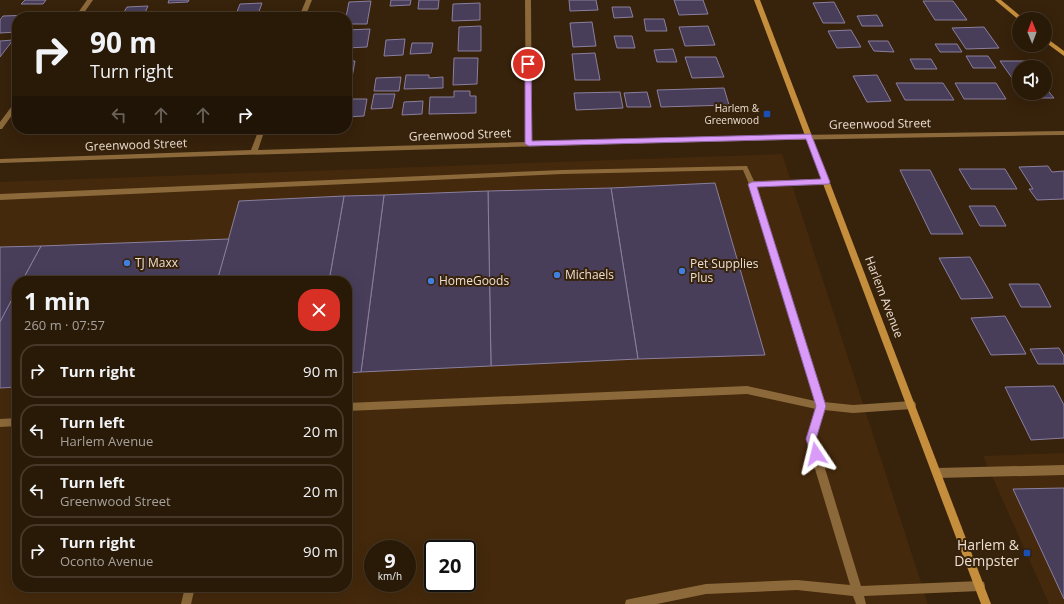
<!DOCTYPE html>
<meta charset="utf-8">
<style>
body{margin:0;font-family:"Open Sans",sans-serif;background:#352716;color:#f1f3f6;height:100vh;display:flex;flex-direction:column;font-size:15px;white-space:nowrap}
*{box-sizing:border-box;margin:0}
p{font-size:13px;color:#a5a19c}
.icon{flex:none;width:22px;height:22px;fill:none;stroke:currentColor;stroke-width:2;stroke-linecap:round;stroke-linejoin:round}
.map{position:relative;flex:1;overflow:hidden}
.side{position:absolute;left:12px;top:276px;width:340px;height:316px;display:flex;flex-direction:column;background:#291a08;border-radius:16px;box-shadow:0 4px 16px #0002,0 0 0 1px #453829}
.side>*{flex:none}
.banner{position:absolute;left:12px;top:12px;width:340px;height:122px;border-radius:16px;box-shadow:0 4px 16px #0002,0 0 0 1px #453829;background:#291a08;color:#f1f3f6;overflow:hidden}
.needle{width:26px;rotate:359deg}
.tools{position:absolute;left:1012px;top:12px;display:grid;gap:8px}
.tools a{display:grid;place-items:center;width:40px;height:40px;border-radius:50%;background:#291a08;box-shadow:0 4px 16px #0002,0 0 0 1px #453829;font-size:20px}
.speed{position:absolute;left:364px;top:540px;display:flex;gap:8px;font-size:20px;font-weight:700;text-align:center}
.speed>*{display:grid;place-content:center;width:52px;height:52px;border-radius:50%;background:#291a08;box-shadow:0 4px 16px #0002,0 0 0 1px #453829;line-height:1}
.speed small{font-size:10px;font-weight:400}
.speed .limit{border:2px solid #111;border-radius:6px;background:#fff;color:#111}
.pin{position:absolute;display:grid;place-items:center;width:34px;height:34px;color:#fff;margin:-17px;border:2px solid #fff;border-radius:50%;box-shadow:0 1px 4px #0007}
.me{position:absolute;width:44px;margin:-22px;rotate:350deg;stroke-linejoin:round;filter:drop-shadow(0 0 3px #0008)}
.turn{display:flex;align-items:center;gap:14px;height:84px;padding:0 12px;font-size:18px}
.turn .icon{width:52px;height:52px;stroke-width:2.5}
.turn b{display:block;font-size:28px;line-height:34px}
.lanes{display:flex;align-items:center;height:38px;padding:0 12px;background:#0003;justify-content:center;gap:20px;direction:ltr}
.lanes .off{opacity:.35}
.round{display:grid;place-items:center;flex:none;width:42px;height:42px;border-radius:16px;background:#352716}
.overview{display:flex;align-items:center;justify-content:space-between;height:68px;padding:0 12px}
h1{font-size:24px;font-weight:700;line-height:30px}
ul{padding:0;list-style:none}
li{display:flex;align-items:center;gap:12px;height:54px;margin:0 8px 6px;padding:0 4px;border:2px solid #453829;border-radius:16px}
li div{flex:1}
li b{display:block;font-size:15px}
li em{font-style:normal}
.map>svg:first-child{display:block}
.built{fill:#44290c;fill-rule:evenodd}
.building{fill:#483e5a;stroke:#8a7f9e}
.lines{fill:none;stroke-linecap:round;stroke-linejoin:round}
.service{fill:#8c693a;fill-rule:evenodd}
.minor{fill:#8c693a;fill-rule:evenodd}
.secondary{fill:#c58e3c;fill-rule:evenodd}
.route{fill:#d99af8;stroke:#8d64a1}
.transit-dot{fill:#1a4fb4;stroke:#37220b;stroke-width:1.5}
.shop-dot{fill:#3f7fe0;stroke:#37220b;stroke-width:1.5}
.labels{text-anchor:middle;stroke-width:4;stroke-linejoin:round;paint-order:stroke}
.far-poi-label{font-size:10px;fill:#eddfd2;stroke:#37220b;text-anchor:end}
.street-label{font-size:12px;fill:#eddfd2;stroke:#37220b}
.poi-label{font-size:12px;fill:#eddfd2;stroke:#37220b;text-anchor:start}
.near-poi-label{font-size:14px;fill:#eddfd2;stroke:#37220b;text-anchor:end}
</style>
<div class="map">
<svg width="1064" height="604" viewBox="0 0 1064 604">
<rect width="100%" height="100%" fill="#37220b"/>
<g class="built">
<path d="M782,154l146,450h-928v-422zM17,281h330v306h-330zM373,549h34v34h-34zM433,549h34v34h-34z"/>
<polygon points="1064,453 1064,604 1049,604 983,456"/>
</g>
<g class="building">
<polygon points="25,0 46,0 43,4 21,4"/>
<polygon points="169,0 189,0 188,2 168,3"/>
<polygon points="391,0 411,0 410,5 390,6"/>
<polygon points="419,0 439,0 438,9 418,9"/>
<polygon points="569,0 596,0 598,10 570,11"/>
<polygon points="674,0 703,0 708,14 679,15"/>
<polygon points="371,1 367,24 347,24 346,17 349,2"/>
<polygon points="923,1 953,1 967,20 935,20"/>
<polygon points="834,2 845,23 823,23 813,3"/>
<polygon points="262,3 257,17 235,17 240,4"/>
<polygon points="480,3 480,20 452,21 453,4"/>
<polygon points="148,6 143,17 121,17 127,7"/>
<polygon points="612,7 630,7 633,17 614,18"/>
<polygon points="31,15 30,17 17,17 17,32 0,33 0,20 3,16"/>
<polygon points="877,15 883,26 862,26 857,16"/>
<polygon points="644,19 664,19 667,31 646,31"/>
<polygon points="592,22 596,46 573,47 570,23"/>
<polygon points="481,26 481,51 458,51 459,27"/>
<polygon points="708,26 715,45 685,46 679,27"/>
<polygon points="984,27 999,48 966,49 952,28"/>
<polygon points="370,29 367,47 347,48 347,30"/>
<polygon points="851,30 861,47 837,48 828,31"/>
<polygon points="614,36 632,36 635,48 617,48"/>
<polygon points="405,39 403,55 384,56 386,40"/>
<polygon points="13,40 0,57 0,41"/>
<polygon points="868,41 888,41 894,52 874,51"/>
<polygon points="412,43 433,43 431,53 410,54"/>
<polygon points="935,44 957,44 962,52 940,52"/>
<polygon points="673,49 677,62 657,62 654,50"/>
<polygon points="595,53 600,80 575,80 572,54"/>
<polygon points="966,56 988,56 996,68 973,68"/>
<polygon points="685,57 716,57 724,77 692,78"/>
<polygon points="454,58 478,58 477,84 453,85"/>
<polygon points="910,59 931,59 937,69 915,69"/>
<polygon points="347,61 355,61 350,88 347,88"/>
<polygon points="1000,61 1026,61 1030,67 1019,67 1019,88"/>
<polygon points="406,75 429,75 429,78 443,77 443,88 404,89"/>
<polygon points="877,75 891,101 867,102 853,76"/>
<polygon points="401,77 399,91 374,91 376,78"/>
<polygon points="896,83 943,83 954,100 905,100"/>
<polygon points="955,83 996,83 1006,99 964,99"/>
<polygon points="1045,87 1054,98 1026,98 1023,93 1045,93"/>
<polygon points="724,88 729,105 661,107 657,90"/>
<polygon points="454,91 470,91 470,96 476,96 476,113 429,114 430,97 454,97"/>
<polygon points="620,92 623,108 576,110 574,93"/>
<polygon points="647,92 651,107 627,107 624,93"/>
<polygon points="374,94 395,94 392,108 371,109"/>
<polygon points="347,99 367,99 364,116 347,117"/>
<polygon points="423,101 422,114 402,115 404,102"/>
<polygon points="1048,166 1052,172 1064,171 1064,199 1037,200 1029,189 1033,189 1019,167"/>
<polygon points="959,169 1005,169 1017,189 971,189"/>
<polygon points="900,170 930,170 963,234 931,234"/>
<polygon points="715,183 765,355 638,359 611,188"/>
<polygon points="611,188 638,359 491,366 488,191"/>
<polygon points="488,191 491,366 361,372 384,195"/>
<polygon points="384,195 361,372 347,373 347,281 329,281 344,196"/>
<polygon points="344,196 329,281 217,281 239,201"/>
<polygon points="969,206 995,206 1006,226 980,226"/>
<polygon points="229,239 217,281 22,281 41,246"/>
<polygon points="41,246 22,281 17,281 17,290 0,322 0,247"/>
<polygon points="970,257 993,298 961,299 939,258"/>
<polygon points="1009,284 1039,284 1051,307 1021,307"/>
<polygon points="17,290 17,387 0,388 0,322"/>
<polygon points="1005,316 1026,354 991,355 971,318"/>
<polygon points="1059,348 1064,356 1064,364 1038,364 1030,349"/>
<polygon points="1054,386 1064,405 1064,438 1031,440 1005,387"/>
<polygon points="1064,488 1064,599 1013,489"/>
</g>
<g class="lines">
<g class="service">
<polygon points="745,166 747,166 754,181 826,179 829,182 826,185 756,186 824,402 853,405 912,401 915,402 916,405 915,408 912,409 853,413 824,410 816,439 861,586 980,581 984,582 985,586 984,590 980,591 864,596 866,604 856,604 853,596 797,590 706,594 657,604 625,604 626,600 630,599 706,584 797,580 850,585 806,439 816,409 747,394 347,411 347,403 747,386 815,401 749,184 743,170 562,174 0,200 0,194 562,170"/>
<polygon points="17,418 17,426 0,427 0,419"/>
<polygon points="1064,465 1064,475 937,478 934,476 932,473 934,470 937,468"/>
<polygon points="185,587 195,587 191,604 181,604"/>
</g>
<g class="minor">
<polygon points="87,0 93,0 81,17 75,17"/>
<polygon points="306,0 312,0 305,17 299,17"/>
<path d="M525,0h6l1,141 266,-6 266,-4v4c-355,5 -709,16 -1064,28v-4l251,-9 8,-21h6l-7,21 268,-8z"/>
<polygon points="17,101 17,108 2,129 0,129 0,122 15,102"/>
</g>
<g class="secondary">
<polygon points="754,0 760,0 991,604 981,604"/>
<polygon points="995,0 1001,0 1024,19 1019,19 1019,20"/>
<polygon points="1045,37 1064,51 1064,56 1045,42"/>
</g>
</g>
<polygon class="route" points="528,61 531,64 532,141 811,134 830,182 829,184 757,187 826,406 816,439 821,454 819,458 816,459 812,458 806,439 816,406 748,184 752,182 821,179 806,139 529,146 525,144 525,64"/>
<g class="transit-dot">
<rect x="763" y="110" width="8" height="8" rx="2"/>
<rect x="1023" y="549" width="8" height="8" rx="2"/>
</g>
<g class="shop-dot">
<circle cx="127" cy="263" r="4"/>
<circle cx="682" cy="271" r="4"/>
<circle cx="557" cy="275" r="4"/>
<circle cx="431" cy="281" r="4"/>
</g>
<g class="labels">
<g class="far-poi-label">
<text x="759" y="112">Harlem &amp;<tspan x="759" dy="12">Greenwood</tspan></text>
</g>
<g class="street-label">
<text transform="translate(880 124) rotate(-1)" y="4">Greenwood Street</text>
<text transform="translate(460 135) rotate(-2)" y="4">Greenwood Street</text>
<text transform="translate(136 145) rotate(-2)" y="4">Greenwood Street</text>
<text transform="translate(884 297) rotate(69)" y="4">Harlem Avenue</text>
</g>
<g class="poi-label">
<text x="135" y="267">TJ Maxx</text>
<text x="690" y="268">Pet Supplies<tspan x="690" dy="14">Plus</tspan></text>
<text x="565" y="279">Michaels</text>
<text x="439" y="285">HomeGoods</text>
</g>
<g class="near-poi-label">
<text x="1019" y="550">Harlem &amp;<tspan x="1019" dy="16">Dempster</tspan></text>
</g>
</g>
</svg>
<div class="tools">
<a><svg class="needle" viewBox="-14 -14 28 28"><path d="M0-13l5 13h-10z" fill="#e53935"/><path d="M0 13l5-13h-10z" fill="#a5a19c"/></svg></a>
<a><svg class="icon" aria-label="sound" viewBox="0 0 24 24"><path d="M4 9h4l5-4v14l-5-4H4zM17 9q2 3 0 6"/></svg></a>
</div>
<div class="speed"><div>9<small>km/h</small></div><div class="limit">20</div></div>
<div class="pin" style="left:528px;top:64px;background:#d93025"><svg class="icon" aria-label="arrive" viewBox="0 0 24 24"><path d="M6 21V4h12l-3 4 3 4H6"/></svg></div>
<svg class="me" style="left:816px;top:454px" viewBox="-20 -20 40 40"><path d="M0-17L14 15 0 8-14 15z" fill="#d99af8" stroke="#fff" stroke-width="4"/></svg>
<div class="banner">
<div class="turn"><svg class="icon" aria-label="right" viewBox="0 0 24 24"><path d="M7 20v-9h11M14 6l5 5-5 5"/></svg><div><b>90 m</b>Turn right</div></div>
<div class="lanes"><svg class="icon off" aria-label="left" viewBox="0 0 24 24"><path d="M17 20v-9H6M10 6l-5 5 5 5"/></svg><svg class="icon off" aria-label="ahead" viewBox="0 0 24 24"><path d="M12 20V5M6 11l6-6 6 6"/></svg><svg class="icon off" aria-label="ahead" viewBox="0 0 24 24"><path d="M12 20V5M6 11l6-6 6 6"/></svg><svg class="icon" aria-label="right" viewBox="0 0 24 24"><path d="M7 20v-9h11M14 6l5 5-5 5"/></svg></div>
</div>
<section class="side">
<div class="overview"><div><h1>1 min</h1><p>260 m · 07:57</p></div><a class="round" style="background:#d93025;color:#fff"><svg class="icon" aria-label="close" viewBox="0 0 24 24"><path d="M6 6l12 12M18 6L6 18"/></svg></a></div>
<ul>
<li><svg class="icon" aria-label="right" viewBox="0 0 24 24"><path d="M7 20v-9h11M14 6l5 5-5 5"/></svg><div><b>Turn right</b></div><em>90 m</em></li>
<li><svg class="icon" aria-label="left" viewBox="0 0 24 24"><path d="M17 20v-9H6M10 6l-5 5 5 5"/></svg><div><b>Turn left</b><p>Harlem Avenue</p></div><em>20 m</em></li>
<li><svg class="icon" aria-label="left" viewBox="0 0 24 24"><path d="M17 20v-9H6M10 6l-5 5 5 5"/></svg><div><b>Turn left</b><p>Greenwood Street</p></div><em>20 m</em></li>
<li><svg class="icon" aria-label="right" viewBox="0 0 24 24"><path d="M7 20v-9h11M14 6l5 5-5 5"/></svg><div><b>Turn right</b><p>Oconto Avenue</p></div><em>90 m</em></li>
</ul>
</section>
</div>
